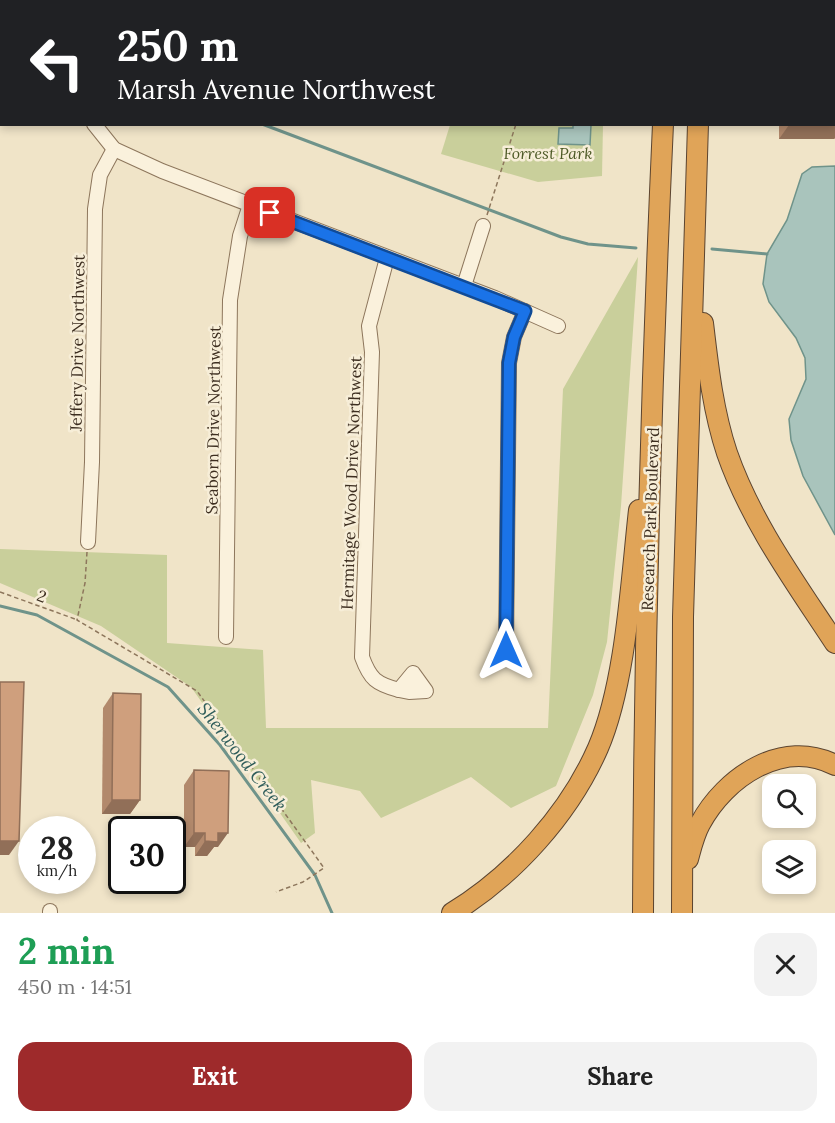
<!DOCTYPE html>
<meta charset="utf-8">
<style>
body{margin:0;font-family:Lora,serif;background:#f2f2f2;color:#222;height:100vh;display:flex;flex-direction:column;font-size:22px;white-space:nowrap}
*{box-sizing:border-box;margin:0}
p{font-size:20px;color:#767676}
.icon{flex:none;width:33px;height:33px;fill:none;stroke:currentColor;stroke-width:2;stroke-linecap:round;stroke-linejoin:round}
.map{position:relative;height:913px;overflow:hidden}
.panel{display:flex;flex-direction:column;background:#fff;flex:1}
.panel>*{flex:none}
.banner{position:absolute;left:0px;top:0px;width:836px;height:126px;box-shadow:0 3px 9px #0003;background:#202124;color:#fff;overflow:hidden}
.tools{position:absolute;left:762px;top:774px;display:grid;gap:12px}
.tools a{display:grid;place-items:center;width:54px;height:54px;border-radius:12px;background:#fff;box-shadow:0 3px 9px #0003;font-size:30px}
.speed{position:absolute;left:18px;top:816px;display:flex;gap:12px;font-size:30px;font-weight:700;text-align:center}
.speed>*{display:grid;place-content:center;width:78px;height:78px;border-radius:50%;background:#fff;box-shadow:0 3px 9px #0003;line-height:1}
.speed small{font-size:15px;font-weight:400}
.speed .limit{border:3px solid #111;border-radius:9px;background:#fff;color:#111}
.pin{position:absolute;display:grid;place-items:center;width:51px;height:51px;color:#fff;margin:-26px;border-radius:12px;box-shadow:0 3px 9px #0006}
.me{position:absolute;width:66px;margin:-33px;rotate:0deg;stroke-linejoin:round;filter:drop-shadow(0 0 4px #0008)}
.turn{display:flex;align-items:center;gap:21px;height:126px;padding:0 18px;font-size:27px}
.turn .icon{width:78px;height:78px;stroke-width:2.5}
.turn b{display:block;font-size:42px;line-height:51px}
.round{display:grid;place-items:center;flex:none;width:63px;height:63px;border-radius:18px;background:#f2f2f2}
.head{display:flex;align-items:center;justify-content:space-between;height:102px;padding:0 18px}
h1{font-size:36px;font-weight:700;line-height:45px;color:#1e9e55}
.cta{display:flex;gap:12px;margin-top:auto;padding:12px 18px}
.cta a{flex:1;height:69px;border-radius:18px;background:#9e2a2b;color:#fff;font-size:24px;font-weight:700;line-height:69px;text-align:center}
.cta a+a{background:#f2f2f2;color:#222}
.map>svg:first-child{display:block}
.green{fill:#c9cf9b}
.water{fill:#a9c4bc;stroke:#6f938a;stroke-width:1.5}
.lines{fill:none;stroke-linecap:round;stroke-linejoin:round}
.stream{stroke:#6f938a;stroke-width:3}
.minor-casing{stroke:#8d765c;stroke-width:16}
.highway-casing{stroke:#5b4430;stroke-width:22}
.path{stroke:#8d765c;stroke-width:1.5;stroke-dasharray:4.5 3;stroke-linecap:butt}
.minor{stroke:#faf1dc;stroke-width:14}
.highway{stroke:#e0a458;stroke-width:20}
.wall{fill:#b2896c}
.shaded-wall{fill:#916f58}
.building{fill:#cf9f7d;stroke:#916f58;stroke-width:1.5}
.route-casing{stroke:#114b97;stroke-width:15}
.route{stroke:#1a73e8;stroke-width:10}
.labels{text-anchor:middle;stroke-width:5;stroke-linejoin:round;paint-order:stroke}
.park-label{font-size:16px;font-style:italic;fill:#4d5a26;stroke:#f7eed8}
.street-label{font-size:16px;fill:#3d2e20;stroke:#f7eed8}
.water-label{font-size:18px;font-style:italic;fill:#2f5d5a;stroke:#f7eed8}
</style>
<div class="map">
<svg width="835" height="913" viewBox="0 0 835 913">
<rect width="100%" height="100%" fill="#f0e4c8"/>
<g class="green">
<polygon points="450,125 603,125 602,176 538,182 441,154"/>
<polygon points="638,257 621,506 607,642 593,695 556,786 511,808 471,777 381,818 360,791 311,780 315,833 301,843 191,687 101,626 0,583 0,549 167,555 167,643 263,650 266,728 548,728 563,389"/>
</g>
<g class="water">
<polygon points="573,125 591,125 590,145 558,144 559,128 573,128"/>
<polygon points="835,166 835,535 803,476 791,440 789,419 806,379 805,358 796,338 769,302 763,284 767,254 787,220 802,174 812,167"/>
</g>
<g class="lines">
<g class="stream">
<polyline points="131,0 132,2"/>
<polyline points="262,124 561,237 588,244 636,248"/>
<polyline points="712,249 767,254"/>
<polyline points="0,606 37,615 168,687 220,745 315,875 332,913"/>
</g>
<defs>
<g id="minor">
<polyline points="312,0 313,2"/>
<polyline points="0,2 2,2"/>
<polyline points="34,2 35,0"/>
<polyline points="533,2 533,0"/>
<polyline points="94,124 114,149 162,171 495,298 558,326"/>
<path d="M387,258l-18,68 3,26 -10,305c8,22 14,27 37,33"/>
<polyline points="464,286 483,226"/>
<polyline points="88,542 92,462 95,209 100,175 114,149"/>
<polyline points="226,637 230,300 240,236 250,205"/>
<polyline points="506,650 509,363 514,337 525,311"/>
<polygon points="413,673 426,691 409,692 399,690"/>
<polyline points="50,913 50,911"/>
</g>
<g id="highway">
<polyline points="665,2 665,0"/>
<polyline points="700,2 700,0"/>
<path d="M703,323c5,43 10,88 24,130 24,69 68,129 108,190"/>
<path d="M688,859c3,-11 6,-24 12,-35 25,-47 83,-86 135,-59"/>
<path d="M452,913c62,-38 117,-99 146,-165 28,-65 33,-167 41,-238"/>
<path d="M643,913c1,-263 8,-526 20,-789"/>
<polyline points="682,913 683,617 698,124"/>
</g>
</defs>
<use href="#minor" class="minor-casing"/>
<use href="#highway" class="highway-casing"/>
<g class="path">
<polyline points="487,215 516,124"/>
<polyline points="87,552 85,583 77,620 197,691 324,868 303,882 276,892"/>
<polyline points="0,592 75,619"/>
</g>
<use href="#minor" class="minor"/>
<use href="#highway" class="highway"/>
</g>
<g class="wall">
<polygon points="835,82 835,138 834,139 779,139 779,124 834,124"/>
<polygon points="113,693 140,800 130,814 102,814 103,708"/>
<polygon points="194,770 218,847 214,847 207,856 195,856 195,847 184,847 184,785"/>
</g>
<g class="shaded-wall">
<rect x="834" y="56" width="1" height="14"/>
<polygon points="789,125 835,125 835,138 834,139 779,139"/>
<polygon points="112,800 140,800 130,814 102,814"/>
<polygon points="194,833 205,833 195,847 184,847"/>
<polygon points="218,833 228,833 218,847 214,847 207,856 195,856 205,841"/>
<polygon points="0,841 19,841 9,855 0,855"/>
</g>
<g class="building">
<polygon points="791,0 835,1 835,56 834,56 834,2 791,2"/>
<polygon points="834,82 835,82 835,125 789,125 834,124"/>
<polygon points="0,682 24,682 19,841 0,841"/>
<polygon points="113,693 141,694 140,800 112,800"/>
<polygon points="194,770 229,771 228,833 218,833 218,842 205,841 205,833 194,833"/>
</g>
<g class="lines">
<defs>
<polyline id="route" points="270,213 525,311 514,337 509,363 506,650"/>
</defs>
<use href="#route" class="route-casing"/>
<use href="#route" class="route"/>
</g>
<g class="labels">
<g class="park-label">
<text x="548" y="159">Forrest Park</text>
</g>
<g class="street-label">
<text transform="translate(77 343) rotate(-89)" y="6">Jeffery Drive Northwest</text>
<text transform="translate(213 420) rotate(-89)" y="6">Seaborn Drive Northwest</text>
<text transform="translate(351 483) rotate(-88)" y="6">Hermitage Wood Drive Northwest</text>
<text transform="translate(650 519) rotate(-88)" y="6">Research Park Boulevard</text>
<text transform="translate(42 596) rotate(21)" y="6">2</text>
</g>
<g class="water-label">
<text transform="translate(242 757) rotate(52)" y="6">Sherwood Creek</text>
</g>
</g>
</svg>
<div class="tools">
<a><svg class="icon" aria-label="search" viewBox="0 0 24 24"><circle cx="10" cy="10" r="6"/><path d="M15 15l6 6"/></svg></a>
<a><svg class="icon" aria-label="layers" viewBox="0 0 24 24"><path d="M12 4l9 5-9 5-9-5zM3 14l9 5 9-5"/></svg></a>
</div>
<div class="speed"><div>28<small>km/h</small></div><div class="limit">30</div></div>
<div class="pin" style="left:270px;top:213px;background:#d93025"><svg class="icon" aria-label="arrive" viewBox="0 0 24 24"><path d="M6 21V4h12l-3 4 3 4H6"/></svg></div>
<svg class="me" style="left:506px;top:650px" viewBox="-20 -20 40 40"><path d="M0-17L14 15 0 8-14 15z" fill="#1a73e8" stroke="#fff" stroke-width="4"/></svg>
<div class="banner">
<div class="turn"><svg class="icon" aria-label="left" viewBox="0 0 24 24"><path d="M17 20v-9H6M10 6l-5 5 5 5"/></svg><div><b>250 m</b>Marsh Avenue Northwest</div></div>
</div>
</div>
<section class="panel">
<div class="head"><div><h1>2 min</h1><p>450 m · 14:51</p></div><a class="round"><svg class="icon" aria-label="close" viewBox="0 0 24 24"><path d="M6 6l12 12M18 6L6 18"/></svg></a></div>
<div class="cta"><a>Exit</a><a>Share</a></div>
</section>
